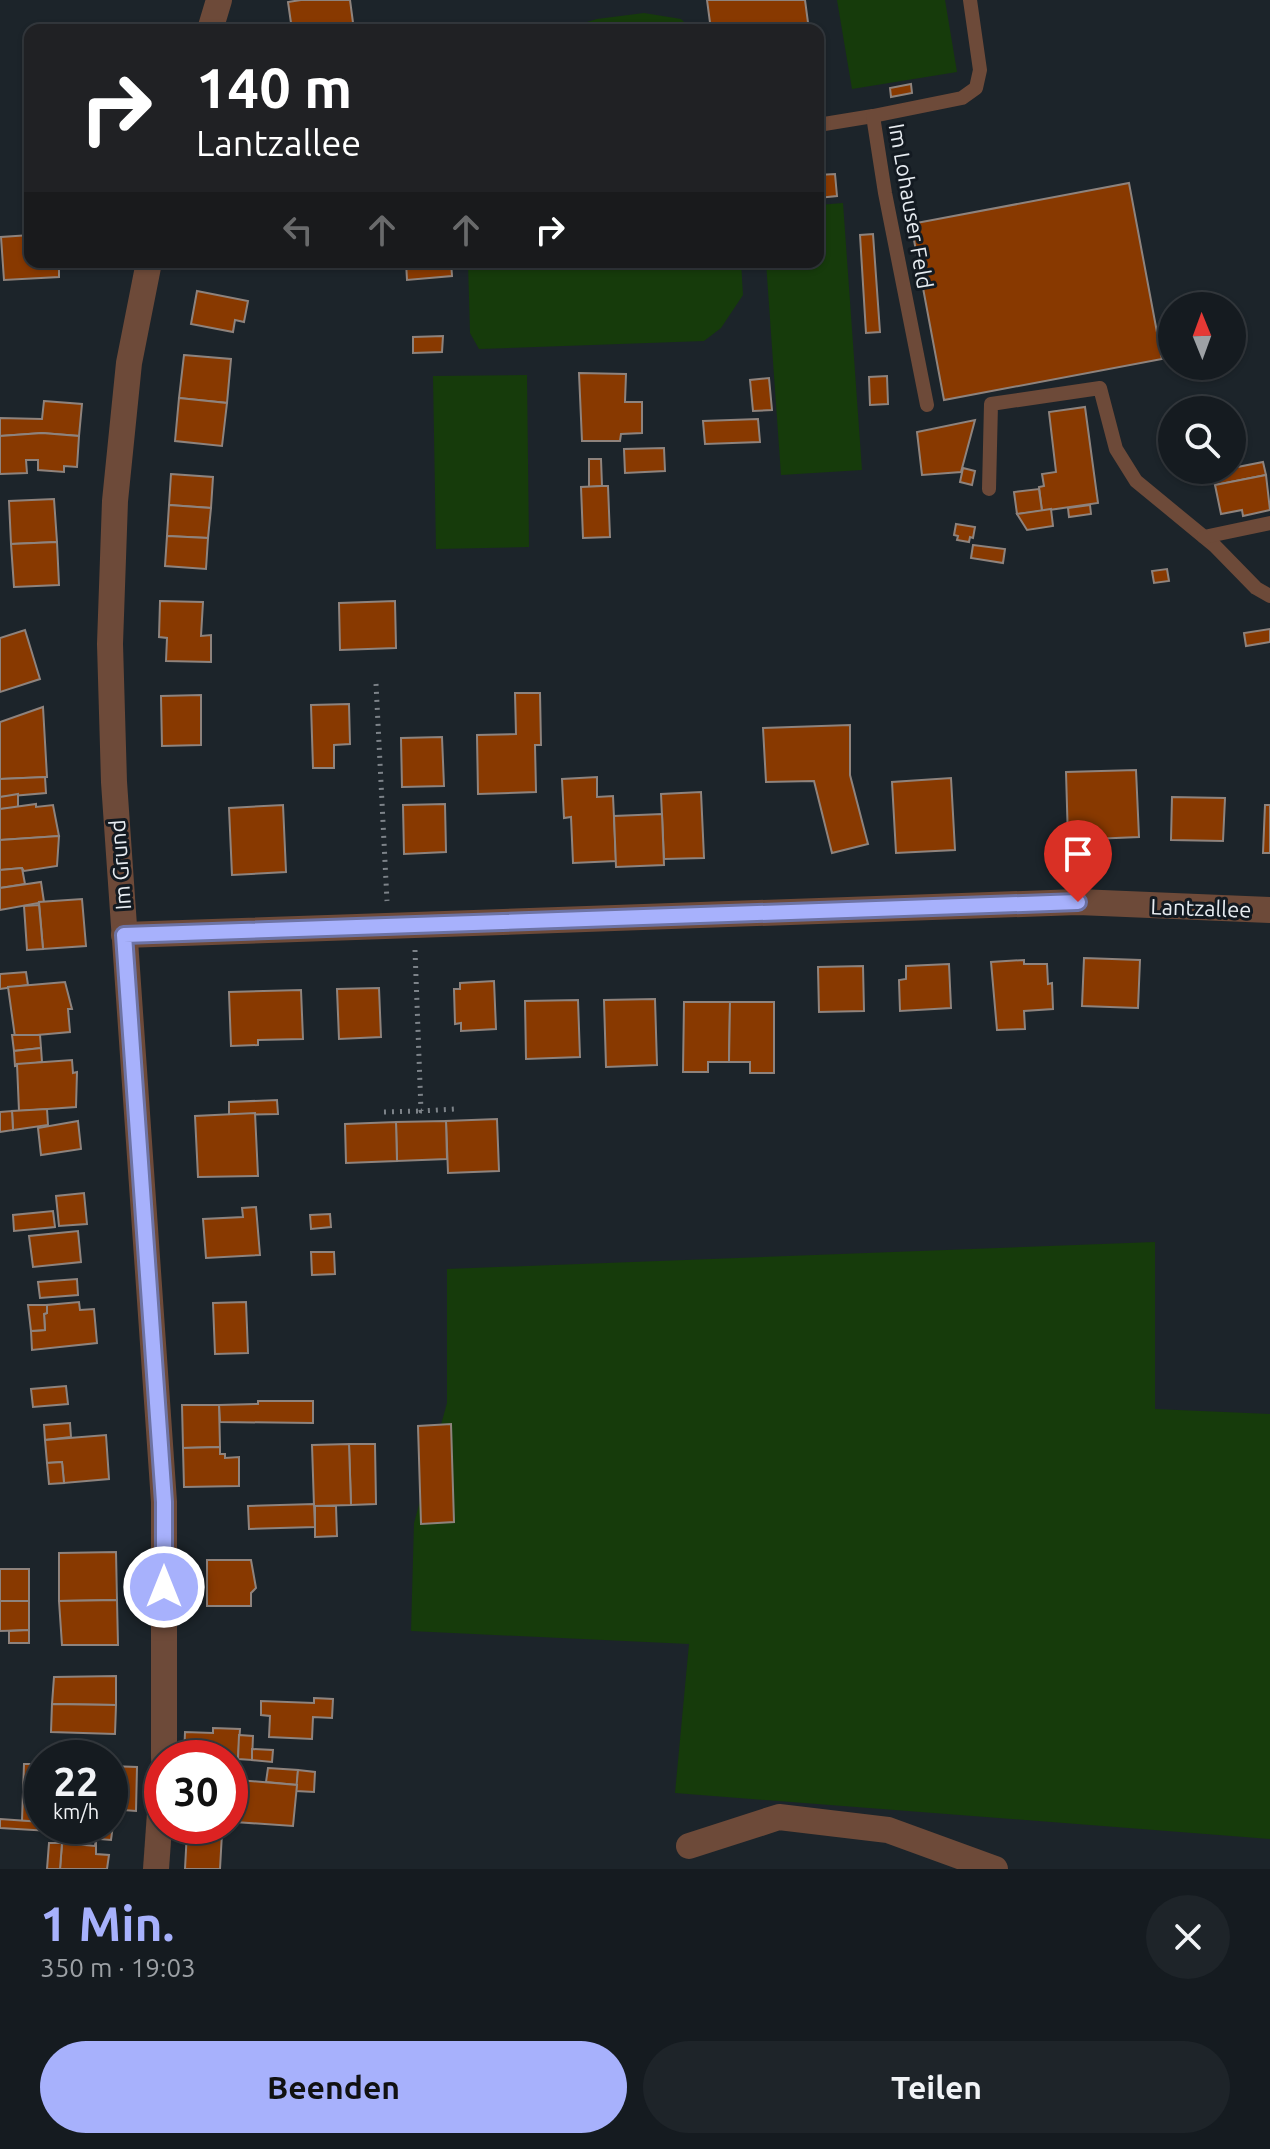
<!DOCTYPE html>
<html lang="de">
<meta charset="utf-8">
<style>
body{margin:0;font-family:Ubuntu,sans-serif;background:#1e2429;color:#f1f3f6;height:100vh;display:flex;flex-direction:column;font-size:30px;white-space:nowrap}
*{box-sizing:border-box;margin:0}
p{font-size:26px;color:#9da1a5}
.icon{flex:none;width:44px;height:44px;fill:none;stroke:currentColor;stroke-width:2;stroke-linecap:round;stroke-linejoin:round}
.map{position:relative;height:1869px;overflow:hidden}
.sheet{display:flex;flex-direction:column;background:#151b20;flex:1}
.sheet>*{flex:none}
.hud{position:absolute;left:24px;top:24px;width:800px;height:244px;border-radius:16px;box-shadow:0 2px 6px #0004,0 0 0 2px #34393e;background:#202124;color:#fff;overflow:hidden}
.needle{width:52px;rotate:359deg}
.tools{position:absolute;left:1158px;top:292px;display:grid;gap:16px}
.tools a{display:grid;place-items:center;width:88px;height:88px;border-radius:50%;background:#151b20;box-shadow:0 2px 6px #0004,0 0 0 2px #34393e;font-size:40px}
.speed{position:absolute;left:24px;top:1740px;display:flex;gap:16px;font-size:40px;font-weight:700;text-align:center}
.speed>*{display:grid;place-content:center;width:104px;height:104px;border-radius:50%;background:#151b20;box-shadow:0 2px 6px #0004,0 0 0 2px #34393e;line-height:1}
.speed small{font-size:20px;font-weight:400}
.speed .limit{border:12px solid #d22;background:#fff;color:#111}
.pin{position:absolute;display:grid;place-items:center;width:68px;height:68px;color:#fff;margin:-82px -34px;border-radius:50% 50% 50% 0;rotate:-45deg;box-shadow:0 0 8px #0007}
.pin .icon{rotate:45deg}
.me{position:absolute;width:88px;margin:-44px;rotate:0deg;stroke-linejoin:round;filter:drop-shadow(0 0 6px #0008)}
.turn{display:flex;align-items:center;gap:28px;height:168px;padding:0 40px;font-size:36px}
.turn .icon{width:104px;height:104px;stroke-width:2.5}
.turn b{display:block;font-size:56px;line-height:68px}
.lanes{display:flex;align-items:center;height:76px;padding:0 40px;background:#0003;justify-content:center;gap:40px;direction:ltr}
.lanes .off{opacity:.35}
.round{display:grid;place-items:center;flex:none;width:84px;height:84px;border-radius:42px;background:#1e2429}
.summary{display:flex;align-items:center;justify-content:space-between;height:136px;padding:0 40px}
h1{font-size:48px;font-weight:700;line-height:60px;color:#a7b1fc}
.button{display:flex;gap:16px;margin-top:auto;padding:16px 40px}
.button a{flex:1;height:92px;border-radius:48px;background:#a7b1fc;color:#111;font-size:32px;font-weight:700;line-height:92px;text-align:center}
.button a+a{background:#1e2429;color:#f1f3f6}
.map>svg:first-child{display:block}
.green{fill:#163b0b}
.building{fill:#883900;stroke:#8e837d;stroke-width:2}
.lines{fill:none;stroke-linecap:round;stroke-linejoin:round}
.path{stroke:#7d8389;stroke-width:5;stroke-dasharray:2 6;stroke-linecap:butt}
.lane{stroke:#6d4a39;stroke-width:14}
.street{stroke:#6d4a39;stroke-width:26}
.route-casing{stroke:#6d73a4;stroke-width:20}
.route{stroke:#a7b1fc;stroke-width:14}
.labels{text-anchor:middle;stroke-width:6;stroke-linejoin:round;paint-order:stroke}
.street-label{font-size:22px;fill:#e7ecf1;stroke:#131a21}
</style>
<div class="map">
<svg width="1270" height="1869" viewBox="0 0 1270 1869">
<rect width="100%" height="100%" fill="#1c242a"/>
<g class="green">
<polygon points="837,0 945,0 957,72 852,89"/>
<polygon points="644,13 681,19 692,30 560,30 597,19"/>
<polygon points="843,203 862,470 781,475 766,262 818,262 818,205"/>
<polygon points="468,262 741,262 743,295 721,328 704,341 479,349 470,333"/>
<polygon points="527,375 529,547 436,549 433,376"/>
<polygon points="1155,1242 1155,1409 1270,1414 1270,1839 675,1793 689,1644 411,1631 414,1523 447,1403 447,1269"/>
</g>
<g class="building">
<polygon points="301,0 350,0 354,30 292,30 288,2"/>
<polygon points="707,0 805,0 809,30 711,30"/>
<polygon points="911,84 912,93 891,97 890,88"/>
<polygon points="835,174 837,196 818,198 818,175"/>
<polygon points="1129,183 1162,359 944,400 911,224"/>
<polygon points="873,234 880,332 866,333 860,235"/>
<polygon points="30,235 30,262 59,262 59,277 4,280 1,237"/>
<polygon points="406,262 451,262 452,276 407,280"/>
<polygon points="197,291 248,301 244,322 235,320 233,332 191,324"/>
<polygon points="443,336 442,352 413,353 413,337"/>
<polygon points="184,355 231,359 227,403 179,398"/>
<polygon points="579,373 626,374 625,402 642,402 642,433 621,434 620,441 582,441"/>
<polygon points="887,376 888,404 870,405 869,377"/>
<polygon points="769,378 772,410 753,411 750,380"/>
<polygon points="179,398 227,403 222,446 175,441"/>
<polygon points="44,401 82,404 79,436 42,433 0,436 0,418 42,419"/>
<polygon points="1085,407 1098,503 1042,511 1039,487 1044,486 1042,474 1056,472 1049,412"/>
<polygon points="758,419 760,442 705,444 703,421"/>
<polygon points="975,420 961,472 922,475 917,432"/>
<polygon points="42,433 79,436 77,467 64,466 64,472 38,470 38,460 26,460 27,473 0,474 0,436"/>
<polygon points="664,448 665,471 625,473 624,449"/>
<polygon points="589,459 601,459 602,486 589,487"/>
<polygon points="1263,462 1266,475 1215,485 1212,472"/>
<polygon points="963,468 975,471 972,485 960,482"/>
<polygon points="171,474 213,477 211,508 169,505"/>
<polygon points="1266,475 1270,510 1243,516 1242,510 1221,514 1215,485"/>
<polygon points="602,486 608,486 610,537 583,538 581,487"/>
<polygon points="1039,489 1042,511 1017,514 1014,492"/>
<polygon points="54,499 57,542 11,544 9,501"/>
<polygon points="169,505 211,508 208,538 167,536"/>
<polygon points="1090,505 1091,514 1069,517 1068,508"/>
<polygon points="1051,509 1053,526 1027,530 1017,514"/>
<polygon points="956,524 975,527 973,538 970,537 969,542 957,540 958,536 954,535"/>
<polygon points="167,536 208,538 206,569 165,566"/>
<polygon points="57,542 59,585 14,587 11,544"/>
<polygon points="973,545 1005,549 1003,563 971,558"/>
<polygon points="1167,569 1169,581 1154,583 1152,571"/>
<polygon points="160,601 203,602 201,636 211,635 211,662 166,661 167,638 159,637"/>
<polygon points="395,601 396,648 340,650 339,603"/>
<polygon points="1270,629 1270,642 1246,646 1244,633"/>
<polygon points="25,630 40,679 0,692 0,638"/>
<polygon points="515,693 540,693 541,745 535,745 536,792 478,794 477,735 516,734"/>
<polygon points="201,695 201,745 162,746 161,696"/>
<polygon points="349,704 350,744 334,745 334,768 313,768 311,705"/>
<polygon points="43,707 47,777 0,779 0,722"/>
<polygon points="850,725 850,775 868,844 832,853 814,781 766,782 763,728"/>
<polygon points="442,737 444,786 402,787 401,738"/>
<polygon points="1136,770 1139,837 1068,840 1066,772"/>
<polygon points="45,777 46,793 0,797 0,779"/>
<polygon points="597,777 597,797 613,796 616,861 573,863 571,817 564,818 562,779"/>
<polygon points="951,778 955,850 896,853 892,782"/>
<polygon points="701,792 704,858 664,859 661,794"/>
<polygon points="18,794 18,808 0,809 0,797"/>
<polygon points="1172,797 1225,798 1223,841 1171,840"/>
<polygon points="36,804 36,807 53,805 59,836 0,840 0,809"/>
<polygon points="445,804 446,852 404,854 403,805"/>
<polygon points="283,805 286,872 232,875 229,808"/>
<polygon points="1265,805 1270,805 1270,853 1263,853"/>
<polygon points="662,814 664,865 616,867 614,816"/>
<polygon points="59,836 57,866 24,871 22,868 0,870 0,840"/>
<polygon points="22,868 25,884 0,888 0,870"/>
<polygon points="41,882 44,902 0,910 0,888"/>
<polygon points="82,899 86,946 43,949 39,902"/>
<polygon points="39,905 43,949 27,950 24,906"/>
<polygon points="1084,958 1140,960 1138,1008 1082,1006"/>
<polygon points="1024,960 1024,964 1047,964 1048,984 1052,983 1053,1009 1024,1011 1025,1029 997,1030 991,962"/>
<polygon points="949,964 951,1008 900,1011 899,980 906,979 906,966"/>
<polygon points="863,966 864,1011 819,1012 818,967"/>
<polygon points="26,972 28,985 0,989 0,974"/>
<polygon points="494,981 496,1029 461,1031 461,1023 455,1024 454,989 460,989 460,983"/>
<polygon points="65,982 72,1009 68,1009 70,1032 15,1037 8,987"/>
<polygon points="379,988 381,1037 339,1039 337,989"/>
<polygon points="301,990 303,1039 258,1040 258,1045 231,1046 229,992"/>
<polygon points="655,999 657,1065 606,1067 604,1000"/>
<polygon points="578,1000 580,1057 526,1059 525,1001"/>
<polygon points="684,1002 730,1002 729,1062 708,1062 708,1072 683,1072"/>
<polygon points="730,1002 774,1002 774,1073 750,1073 750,1062 729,1062"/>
<polygon points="12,1035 40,1035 41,1048 14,1051"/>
<polygon points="41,1048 42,1062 15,1066 14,1051"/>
<polygon points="72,1060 73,1073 77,1072 76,1107 19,1111 17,1064"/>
<polygon points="277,1100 278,1114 229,1115 229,1102"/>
<polygon points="47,1109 48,1125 13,1130 12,1111"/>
<polygon points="12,1111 13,1130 0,1132 0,1112"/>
<polygon points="255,1113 258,1176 198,1177 195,1116"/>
<polygon points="497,1119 499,1171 448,1173 446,1121"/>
<polygon points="78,1121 81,1149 41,1155 38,1128"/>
<polygon points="446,1121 447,1159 397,1161 396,1122"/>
<polygon points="396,1122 397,1161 346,1163 345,1124"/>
<polygon points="84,1193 87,1224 59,1226 56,1196"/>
<polygon points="256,1207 260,1255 206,1258 203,1219 243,1217 242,1208"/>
<polygon points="53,1211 55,1227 14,1231 13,1215"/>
<polygon points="330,1214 331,1227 311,1229 310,1215"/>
<polygon points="78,1231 81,1262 33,1267 29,1236"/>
<polygon points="311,1252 334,1252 335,1274 312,1275"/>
<polygon points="77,1279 78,1295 40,1298 38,1282"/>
<polygon points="79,1302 80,1310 94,1309 97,1343 32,1350 31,1331 45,1330 44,1314 47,1313 47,1305"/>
<polygon points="246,1302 248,1353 215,1354 213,1303"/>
<polygon points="28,1305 47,1305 47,1313 44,1314 45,1330 31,1331"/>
<polygon points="66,1386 68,1404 33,1407 31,1389"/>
<polygon points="258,1401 313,1401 313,1423 220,1422 219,1405 258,1404"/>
<polygon points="182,1405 219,1405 220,1447 183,1448"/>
<polygon points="70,1423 71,1437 45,1440 44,1425"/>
<polygon points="451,1424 454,1522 421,1524 418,1426"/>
<polygon points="106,1435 109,1479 64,1483 62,1462 47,1463 45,1440"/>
<polygon points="349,1444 375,1444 376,1504 351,1505"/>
<polygon points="349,1444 351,1505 314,1506 312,1445"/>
<polygon points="220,1447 220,1454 225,1454 225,1458 239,1457 239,1486 184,1487 183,1448"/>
<polygon points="62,1462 64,1483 49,1484 47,1463"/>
<polygon points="314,1504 315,1527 249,1529 248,1506"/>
<polygon points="315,1506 336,1506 337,1536 315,1537"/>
<polygon points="116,1552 117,1600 59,1601 59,1553"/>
<polygon points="207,1560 251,1560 256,1588 251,1593 251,1606 207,1606"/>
<rect x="0" y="1569" width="29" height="32"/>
<polygon points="117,1600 118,1645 62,1645 59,1601"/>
<polygon points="0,1601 29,1601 29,1630 0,1631"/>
<polygon points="29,1630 29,1643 9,1643 9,1631"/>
<polygon points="116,1676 116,1705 52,1704 54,1677"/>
<polygon points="314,1698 333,1699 332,1718 313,1717 312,1739 269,1737 270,1716 261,1715 261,1701 314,1703"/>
<polygon points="52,1704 116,1705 115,1734 51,1732"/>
<polygon points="213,1728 240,1729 238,1759 184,1758 185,1732 213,1733"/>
<polygon points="239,1735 253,1736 252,1760 238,1759"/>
<polygon points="252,1749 273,1750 272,1762 252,1760"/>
<polygon points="24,1764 42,1764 42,1822 22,1821"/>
<polygon points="110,1766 137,1767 136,1811 110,1809"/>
<polygon points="268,1768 298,1770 297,1785 266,1782"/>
<polygon points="298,1770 315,1772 314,1792 296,1791"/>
<polygon points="238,1780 297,1785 293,1826 235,1822"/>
<polygon points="0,1819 42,1822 42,1826 51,1826 50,1831 0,1828"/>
<polygon points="113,1825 111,1840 50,1835 51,1826"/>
<polygon points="187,1831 222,1833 220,1869 185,1869"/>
<polygon points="96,1839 96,1854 109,1855 107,1869 60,1869 62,1843 95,1846"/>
<polygon points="49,1843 62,1843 60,1869 47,1869"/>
</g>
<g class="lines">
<g class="path">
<polyline points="376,684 387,901"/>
<polyline points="415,950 421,1111 455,1109"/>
<polyline points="384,1112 421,1111"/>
</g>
<g class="lane">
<polyline points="818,125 873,116"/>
<polyline points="927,405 885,193 873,116 962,98 976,88 980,70 970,0"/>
<polyline points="989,489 991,404 1100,388 1116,449 1136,481 1215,546 1256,588 1270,596"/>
<polyline points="1204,537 1270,523"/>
</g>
<g class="street">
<polyline points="210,30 219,0"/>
<polyline points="149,262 129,363 115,501 110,644 114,782 164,1502 164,1758"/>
<polyline points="124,935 1078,902 1270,910"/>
<polyline points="689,1846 779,1817 888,1830 995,1869"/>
<polyline points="156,1869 162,1785"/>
</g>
</g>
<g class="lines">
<defs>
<polyline id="route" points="164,1587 164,1502 124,935 1078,902"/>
</defs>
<use href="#route" class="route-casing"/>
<use href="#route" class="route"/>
</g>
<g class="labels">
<g class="street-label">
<text transform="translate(911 206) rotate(80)" y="8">Im Lohauser Feld</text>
<text transform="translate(120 865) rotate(-94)" y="8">Im Grund</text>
<text transform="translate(1201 908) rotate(2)" y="8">Lantzallee</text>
</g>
</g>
</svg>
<div class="tools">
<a><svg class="needle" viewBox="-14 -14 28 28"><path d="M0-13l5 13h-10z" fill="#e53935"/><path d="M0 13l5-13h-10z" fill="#9da1a5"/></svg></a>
<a><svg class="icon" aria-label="search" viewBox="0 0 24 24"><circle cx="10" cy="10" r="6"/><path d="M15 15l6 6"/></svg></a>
</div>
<div class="speed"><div>22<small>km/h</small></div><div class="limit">30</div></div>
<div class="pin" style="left:1078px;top:902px;background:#d93025"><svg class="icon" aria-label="arrive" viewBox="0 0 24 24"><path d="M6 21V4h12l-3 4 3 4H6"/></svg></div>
<svg class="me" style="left:164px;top:1587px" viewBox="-20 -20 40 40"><circle r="17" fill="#a7b1fc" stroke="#fff" stroke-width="3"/><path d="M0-11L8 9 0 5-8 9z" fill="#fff"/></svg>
<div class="hud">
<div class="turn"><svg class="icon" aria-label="right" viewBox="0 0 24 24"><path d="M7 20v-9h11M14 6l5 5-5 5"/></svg><div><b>140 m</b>Lantzallee</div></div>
<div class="lanes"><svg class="icon off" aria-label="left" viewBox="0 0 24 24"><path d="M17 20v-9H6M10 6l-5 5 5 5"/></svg><svg class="icon off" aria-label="ahead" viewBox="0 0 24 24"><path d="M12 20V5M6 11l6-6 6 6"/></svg><svg class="icon off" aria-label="ahead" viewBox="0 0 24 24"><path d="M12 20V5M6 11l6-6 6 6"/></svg><svg class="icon" aria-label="right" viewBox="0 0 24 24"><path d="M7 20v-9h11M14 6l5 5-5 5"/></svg></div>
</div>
</div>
<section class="sheet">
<div class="summary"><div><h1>1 Min.</h1><p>350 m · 19:03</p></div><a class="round"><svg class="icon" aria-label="close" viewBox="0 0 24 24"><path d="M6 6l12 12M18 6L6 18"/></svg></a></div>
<div class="button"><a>Beenden</a><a>Teilen</a></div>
</section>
